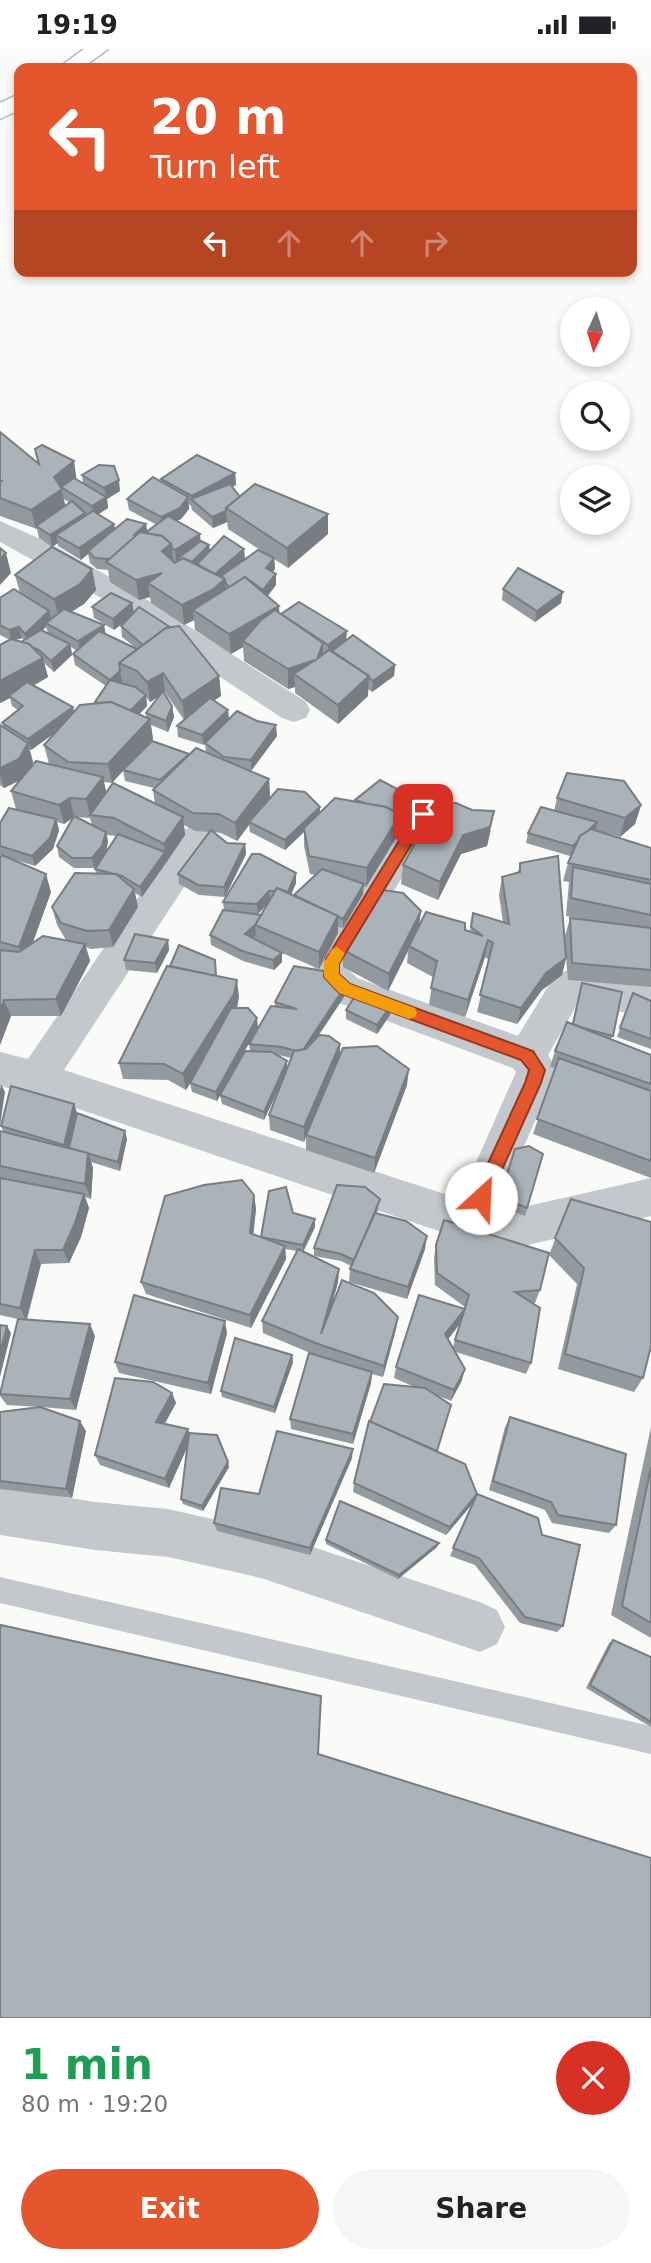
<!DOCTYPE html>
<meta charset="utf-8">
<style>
body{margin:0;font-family:"DejaVu Sans",sans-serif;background:#f6f6f6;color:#202124;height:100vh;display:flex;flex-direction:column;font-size:26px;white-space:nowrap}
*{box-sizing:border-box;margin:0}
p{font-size:23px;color:#757577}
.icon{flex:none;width:38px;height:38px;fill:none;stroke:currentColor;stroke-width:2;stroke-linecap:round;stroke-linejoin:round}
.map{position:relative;height:1969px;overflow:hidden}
.sheet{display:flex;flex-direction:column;background:#fff;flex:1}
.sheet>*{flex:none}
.top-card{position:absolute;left:14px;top:14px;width:623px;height:214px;border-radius:14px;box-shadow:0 4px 10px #0003;background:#e4572e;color:#fff;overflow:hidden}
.needle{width:46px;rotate:184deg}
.buttons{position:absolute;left:560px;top:248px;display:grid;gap:14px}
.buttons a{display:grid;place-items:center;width:70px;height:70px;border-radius:50%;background:#fff;box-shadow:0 4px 10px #0003;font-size:35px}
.pin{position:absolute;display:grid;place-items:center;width:60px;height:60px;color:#fff;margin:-30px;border-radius:14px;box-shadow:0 4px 10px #0006}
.me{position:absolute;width:77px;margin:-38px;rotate:25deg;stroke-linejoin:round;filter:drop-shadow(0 0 5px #0008)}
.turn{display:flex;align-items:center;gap:24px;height:147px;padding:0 21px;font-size:32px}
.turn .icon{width:91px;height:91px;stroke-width:2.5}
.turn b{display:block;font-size:49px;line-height:60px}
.lanes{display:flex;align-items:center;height:66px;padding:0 21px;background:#0003;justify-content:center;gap:35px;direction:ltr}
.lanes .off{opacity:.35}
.round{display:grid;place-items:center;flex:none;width:74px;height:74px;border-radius:37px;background:#f6f6f6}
.head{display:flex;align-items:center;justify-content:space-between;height:119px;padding:0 21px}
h1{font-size:42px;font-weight:800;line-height:52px;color:#1e9e55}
.cta{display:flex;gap:14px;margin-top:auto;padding:14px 21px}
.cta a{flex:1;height:80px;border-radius:42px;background:#e4572e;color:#fff;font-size:28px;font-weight:800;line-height:80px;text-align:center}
.cta a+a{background:#f6f6f6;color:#202124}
.status{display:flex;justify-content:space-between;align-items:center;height:49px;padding:0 35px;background:#fff;direction:ltr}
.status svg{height:19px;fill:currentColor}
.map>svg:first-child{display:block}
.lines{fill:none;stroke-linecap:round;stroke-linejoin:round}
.secondary-casing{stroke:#b3babf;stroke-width:3}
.lane{fill:#c3c8cc;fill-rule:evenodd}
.street{fill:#c3c8cc;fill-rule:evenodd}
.secondary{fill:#fff;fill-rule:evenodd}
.wall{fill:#929a9f;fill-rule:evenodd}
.shaded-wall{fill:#777d82}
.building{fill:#aab3b9;stroke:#777d82;stroke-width:2}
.route{fill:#e4572e;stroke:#94391e;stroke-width:2}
.slow{fill:#f59e0b}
</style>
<div class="status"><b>19:19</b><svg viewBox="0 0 49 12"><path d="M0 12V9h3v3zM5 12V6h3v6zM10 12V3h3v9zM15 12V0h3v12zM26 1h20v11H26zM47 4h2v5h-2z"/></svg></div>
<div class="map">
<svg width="651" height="1969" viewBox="0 0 651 1969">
<rect width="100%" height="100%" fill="#fafaf8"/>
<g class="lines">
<defs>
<g id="secondary">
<polygon points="84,0 108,0 82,19 58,19"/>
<polygon points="19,45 19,61 0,70 0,54"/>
</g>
</defs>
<use href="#secondary" class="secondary-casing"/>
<polygon class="lane" points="0,1528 651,1677 651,1705 0,1554"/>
<g class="street">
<polygon points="0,472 49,494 124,536 306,653 310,661 306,669 294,673 282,669 103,550 0,493"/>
<path d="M423,751l12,4 5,9 -90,152v6l7,7 161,58 37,-61 13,-5 83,16v32l-73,-15 -30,52 9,15 -60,139 31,-3 123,-28v38l-123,29 -36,4 -455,-154 -37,-9v-34l28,7 157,-230 12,-3 12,3 5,10 -5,10 -145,221 396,129 56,-127 -3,-4 -182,-68c-15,-15 -23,-28 -13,-48l93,-148z"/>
<polygon points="0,1438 95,1453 168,1460 261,1481 480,1553 497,1561 505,1578 497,1595 480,1603 261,1529 168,1508 95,1501 0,1486"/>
</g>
<use href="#secondary" class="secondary"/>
</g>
<g class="wall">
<path d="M0,383l39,32 38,16 6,4 -1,-9 38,16 -13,8 1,9 -10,6 16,10 1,5 32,3 10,-7 -28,-15 -2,-11 34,-17v-3l74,-6 1,12 -4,2 8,10 88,17v20l-40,34 -14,-9 1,10 -2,3 3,13 -9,11 13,18 66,26 49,25 -1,11 -22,16 -4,-3v7l-30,28 -43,-31v-6l-7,2 -44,-28 -1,-14 -12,7 -36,-24 -1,-10 -10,5 -33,-22 -1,-6 -11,3 -29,-18 -2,-12 -11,-1 -7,-6 -2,-9 -7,6 -23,-14v-3l-6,4 -13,-9 -2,-9 -37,-13zM64,450l6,4 -5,3zM189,455l2,2 1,4 21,18 14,-6 1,7 40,26 -23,5 -1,-11 -34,2 -1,-6 -9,-4v-7l-23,-13 4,-2 8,-10z"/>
<path d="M92,520l4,21 -12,14 -13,8 33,13 1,9 32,15 -15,-12 -1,-11 1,-2 -8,6 -20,-12 -2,-11 40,-4 2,9 85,64 2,20 -7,4 14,10 1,10 48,16 -26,35 18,8 1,19 50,9v5l35,-11v-1l42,-11 21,4 -1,10 -14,22 -4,-1v9l-33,54 -3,-1v8l-20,34 -5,-1v6l-19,36 -37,-16v9l-8,8 -31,-9 -32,-16 -1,-10 14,-25 -1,-8 73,-19 -5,11 3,1 22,-20 -6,-1 -6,-28v-14l-19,18 -35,-18 -1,-7 -12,16 -16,-8 -7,-1 13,11 18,1 1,10 -21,43 -26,-2 -20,-11 -1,-10 31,-42 -14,-1 -11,-6 1,10 -18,27 -25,35 -7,-4 3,14 -25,40 -22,2 -5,-2 4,14 -29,55h-50l-11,29v-187l1,-3h-1v-32l16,-14 -5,-18 9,-11 -16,8 -4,-3v-60l3,1 -1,-3 16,-13 -6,-4 -2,-8 -10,5v-58l10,-5 -10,-5v-37l20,-5 -5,-18zM46,578l2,6 -6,-3zM22,589l2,2 -3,2 -6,-2zM71,598l6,4 -4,3 2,11 31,21 -11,18 -21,7 -41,-25 15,-9 -4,-14 10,9 18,-17zM165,643l19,28 -7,6 1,11 26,8 1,-1 1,8 -17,2 -61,12 25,-27 -2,-14 17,7 6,-15 -2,-11 -8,-13zM146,648l4,5 8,-5 -12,16v5l-7,-4 8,-8zM55,683l-11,13 5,19 -19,4 3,-6 -4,-13 2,1zM123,721l2,11 29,7 -1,2 2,14 -49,-12 -2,-10 8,1zM76,768l14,1 2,7zM72,769l-15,28 2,11 15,11h20l4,-4 -3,5 1,4 -44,34 5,18 9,15 -33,2 18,-50 -42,-34 26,8 18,-17 6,-19 -2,-8 7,2zM107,786l9,1 -10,16 2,-10zM268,854l-7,12 -3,-1z"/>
<polygon points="503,540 561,554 535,573 502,551"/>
<polygon points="557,749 641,756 635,775 620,788 595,781 651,799 651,938 568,931 566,909 562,926 542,941 517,975 477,963 489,911 485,908 465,968 429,956 433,928 407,914 408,902 388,942 343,918 343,901 420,874 465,881 470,883 473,864 503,873 499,846 502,828 518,823 520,814 566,908 565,887 570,869 586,871 566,867 569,833 563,832 568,814 572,806 570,807 526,794 528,784 554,762"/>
<polygon points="491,781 487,797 461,805 438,851 401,835 403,816"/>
<polygon points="168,891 169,901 157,924 126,921 124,911"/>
<polygon points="217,927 239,948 237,959 258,978 217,1052 192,1043 190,1034 186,1041 168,1031 123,1030 119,1014"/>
<polygon points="582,934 613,987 611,990 651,1006 651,1129 533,1085 555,1019 550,1018 555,1002 572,975"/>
<polygon points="633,944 651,952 651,1000 617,988"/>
<path d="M344,948l-25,38 21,9v9l67,32 -33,88 -68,-23v-12l-2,4 -34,-12 -1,-15 16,-39 -21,44 -42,-16 -2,-9 30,-44 -1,-7 26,-38v-4zM278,1006l14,3 -5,11z"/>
<polygon points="346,961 390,966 377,985 346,970"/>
<polygon points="74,1055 77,1064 127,1090 120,1122 91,1113 93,1119 91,1150 85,1148 89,1159 81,1188 69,1214 41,1215 27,1271 95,1287 76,1361 41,1358 86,1382 72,1449 0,1440 0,1363 40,1358 7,1356 0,1347 0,1342 22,1271 0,1266 0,1082 3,1082 1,1077"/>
<polygon points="515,1100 543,1105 525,1167 498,1156"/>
<polygon points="254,1146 256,1160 253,1185 261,1188 293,1164 315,1170 315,1178 303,1203 339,1220 338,1233 331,1259 398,1268 396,1280 383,1328 372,1325 371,1334 353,1395 291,1380 290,1370 317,1307 263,1284 262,1272 297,1202 285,1200 286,1210 251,1279 146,1245 141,1233"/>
<polygon points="571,1150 643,1329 634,1343 558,1320 577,1235 549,1206"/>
<polygon points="379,1158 377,1164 425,1200 407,1250 349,1233 350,1220 351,1217 341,1212 314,1207 314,1199"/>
<path d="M436,1196l104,45 -5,13h-3l-1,60 -5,11 -70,-22 6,28 -11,21 -17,-7 3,57 40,43 86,132 -6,6 -37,-9 -45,-58 -25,-9 23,-53 -27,32 -93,-43 1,-9 16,-61 47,-34 -23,-10 2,-11 69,-58v-2l-30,-22 -1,-27zM460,1274l-7,24 -5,-8z"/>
<polygon points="227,1284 211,1345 119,1324 115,1313"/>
<polygon points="292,1306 293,1313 275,1364 222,1348 221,1342"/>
<polygon points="172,1344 176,1354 165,1374 188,1380 189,1384 229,1418 203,1462 183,1455 181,1450 187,1398 169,1439 100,1416 95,1406"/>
<polygon points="510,1368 616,1476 609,1484 552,1474 545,1461 489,1441 505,1378"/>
<polygon points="651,1378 651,1589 611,1566"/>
<polygon points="352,1409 310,1506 217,1482 214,1474 259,1445"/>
<polygon points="326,1491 439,1494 437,1498 398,1530 326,1495"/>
<polygon points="613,1591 651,1608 651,1678 586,1639 609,1594"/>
</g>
<g class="shaded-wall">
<polygon points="74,412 77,433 61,438 66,460 36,477 36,481 31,461 54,428"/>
<polygon points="235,424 236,436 197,456 192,451 192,447"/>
<polygon points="119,431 120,442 107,450 108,459 94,468 92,457 106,448 104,439"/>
<polygon points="188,448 189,460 181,470 163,479 161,468"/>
<polygon points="226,462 227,473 213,479 212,468"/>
<polygon points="85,464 87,475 56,486 58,494 52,498 50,486"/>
<polygon points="328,465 328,485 288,519 287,499"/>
<polygon points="114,475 116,486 88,502 88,505 81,511 79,499"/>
<polygon points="146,475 148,486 141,492 134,486"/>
<polygon points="200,485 201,496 177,510 176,512 175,501"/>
<polygon points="171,495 174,515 162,502"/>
<polygon points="209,496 210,508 198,520 190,515"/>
<polygon points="244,500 245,511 221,531 213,527"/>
<polygon points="6,504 11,524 0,536 0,510"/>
<polygon points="274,509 275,520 266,530 266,519"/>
<polygon points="92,520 96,541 84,555 59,570 54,550"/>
<polygon points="162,524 148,534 150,548 139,551 136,531"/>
<polygon points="276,525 276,536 264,552 263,541"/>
<polygon points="225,530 227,550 193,561 194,571 184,576 182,556"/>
<polygon points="563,543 561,554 535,573 537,562"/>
<polygon points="132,554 134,565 114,581 113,570"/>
<polygon points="279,557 280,577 243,592 243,598 231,605 229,585"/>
<polygon points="49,562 52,573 46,574 46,578 27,596 25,585"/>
<polygon points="104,576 106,587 81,603 78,592"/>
<polygon points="19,578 22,589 12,592 9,581"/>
<polygon points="347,582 346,593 332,602 332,605 328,607 328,596"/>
<polygon points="323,594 323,613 317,610"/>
<polygon points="70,595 72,606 54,623 51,612"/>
<polygon points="43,609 48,628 12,648 9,647 10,649 0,654 0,632"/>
<polygon points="315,611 294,625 295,638 288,640 288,620"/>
<polygon points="395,616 394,627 372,643 373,632"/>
<polygon points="120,622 122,633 112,641 110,631"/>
<polygon points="163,624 165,643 150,653 147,633"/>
<polygon points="219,627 221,647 185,671 182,652"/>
<polygon points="369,627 368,647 338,675 338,656"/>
<polygon points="146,646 147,657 130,675 128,664"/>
<polygon points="172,657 174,668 168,683 166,672"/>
<polygon points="73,658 76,669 31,701 28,690"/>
<polygon points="228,661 229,671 204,696 202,686"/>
<polygon points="150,670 153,690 112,734 108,715"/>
<polygon points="276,676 277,687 251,722 251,711"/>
<polygon points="28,694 33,713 25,729 4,739 0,726 0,719"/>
<polygon points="103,728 107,747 90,766 86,750"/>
<polygon points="269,730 270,749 249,773 249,776 237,792 235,774"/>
<polygon points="418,744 417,754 403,776 404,765"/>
<polygon points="70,749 74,768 64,775 59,756"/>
<polygon points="641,756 635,775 620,788 625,769"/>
<polygon points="320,758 320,768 304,779 304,783 285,801 285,791"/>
<polygon points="494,762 487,797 461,805 438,851 440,833 463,786"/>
<polygon points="400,766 399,784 366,838 367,819"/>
<polygon points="183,768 185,786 142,848 140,838 165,803 164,795"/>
<polygon points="56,770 59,781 53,800 35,817 32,807"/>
<polygon points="597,773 595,783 570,807 573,797"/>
<polygon points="106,783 108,793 105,808 94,819 92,809"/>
<polygon points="245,795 246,805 225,848 224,838"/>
<polygon points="296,824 296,834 288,853 288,843"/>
<polygon points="46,825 51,843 25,915 19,898"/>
<polygon points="364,835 363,845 343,879 343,870"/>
<polygon points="134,840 138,858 113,898 109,881"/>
<polygon points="269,842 270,852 258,865 257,855"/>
<polygon points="421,862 419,879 409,897 408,902 388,942 389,925"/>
<polygon points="266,866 255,876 256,886 246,894 245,885"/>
<polygon points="338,867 338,884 319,920 319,903"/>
<polygon points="168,891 169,901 157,924 155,914"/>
<polygon points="488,891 485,908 465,968 468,951"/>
<polygon points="85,895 90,912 61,967 56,950"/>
<polygon points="282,904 282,913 274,921 273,911"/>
<polygon points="566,909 562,926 542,941 517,975 521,959 546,924"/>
<polygon points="237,931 239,948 236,962 186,1041 183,1025"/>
<polygon points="344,939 344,948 301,1012 301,1003"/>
<polygon points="4,951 11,967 0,996 0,962"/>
<polygon points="391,956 390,966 377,985 377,976"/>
<polygon points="257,969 258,978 217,1052 216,1043"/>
<polygon points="340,995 340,1011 306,1086 304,1093 304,1078"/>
<polygon points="287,1012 287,1021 264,1071 264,1063"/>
<polygon points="409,1020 407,1036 374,1124 375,1109"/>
<polygon points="1,1035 5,1043 0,1077 0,1041"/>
<polygon points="74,1055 77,1064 67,1105 64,1096"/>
<polygon points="125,1082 127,1090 120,1122 118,1113"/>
<polygon points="88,1104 93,1119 91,1150 85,1135"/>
<polygon points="84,1145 89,1159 81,1188 69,1214 63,1201"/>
<polygon points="254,1146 256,1160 252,1198 250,1184"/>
<polygon points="315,1170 315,1178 303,1203 303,1196"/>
<polygon points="427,1187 425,1200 407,1250 408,1238"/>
<polygon points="285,1197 286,1210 251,1279 250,1266"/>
<polygon points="35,1201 41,1215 26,1271 20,1259"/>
<polygon points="339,1220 338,1233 321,1296 321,1285"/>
<polygon points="465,1260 462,1272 443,1297 445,1285"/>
<polygon points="398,1268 396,1280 383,1328 384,1317"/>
<polygon points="225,1272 227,1284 211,1345 208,1334"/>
<polygon points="90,1275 95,1287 76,1361 70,1350"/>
<polygon points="7,1277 11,1284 0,1328 0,1304"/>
<polygon points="292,1306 293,1313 275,1364 274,1358"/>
<polygon points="465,1320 462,1331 451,1352 454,1341"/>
<polygon points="372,1323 371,1334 353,1395 353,1385"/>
<polygon points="172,1344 176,1354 160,1383 156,1373"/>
<polygon points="80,1372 86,1382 72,1449 66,1440"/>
<polygon points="188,1380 191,1390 169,1439 165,1430"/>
<polygon points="353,1400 352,1409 310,1506 310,1499"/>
<polygon points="228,1413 229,1418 203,1462 202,1457"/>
<polygon points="477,1445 473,1454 446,1486 450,1478"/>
<polygon points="439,1494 437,1498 398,1530 399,1526"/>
</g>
<g class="building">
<polygon points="0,383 39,415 35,400 42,396 74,412 54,428 62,440 31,461 0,449 0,433 3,431 0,433"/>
<polygon points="197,406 235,424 192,447 161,430"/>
<polygon points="99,416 114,417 119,431 104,439 82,426"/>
<polygon points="153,428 188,448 180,459 161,468 127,450"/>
<polygon points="74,429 106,448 92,457 61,438"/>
<polygon points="230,435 240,448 226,459 226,462 212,468 191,450"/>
<polygon points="255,435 328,465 287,499 226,459"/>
<polygon points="72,452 85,464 50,486 36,477"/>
<polygon points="93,462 114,475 79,499 56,486"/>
<polygon points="168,467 200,485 175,501 172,499 171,495 162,487 145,484"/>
<polygon points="127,470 146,475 134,486 136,487 110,510 95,509 88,502"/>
<polygon points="140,483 162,487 171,495 162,502 175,514 183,509 225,530 212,541 182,556 148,534 162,524 136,531 106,513"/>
<polygon points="224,487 244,500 215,525 197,515"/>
<polygon points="201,492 209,496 192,513 183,509 180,511 177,510"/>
<polygon points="52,498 92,520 80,535 54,550 15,526"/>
<polygon points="0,499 6,504 0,510"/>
<polygon points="258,501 274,509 266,519 276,525 263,541 245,528 230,538 226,535 225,530 221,527"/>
<polygon points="518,519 563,543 537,562 503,540"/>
<polygon points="245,528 279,557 229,585 193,561"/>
<polygon points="14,540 49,562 25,585 19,578 9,581 0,576 0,549"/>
<polygon points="111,544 132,554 113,570 92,558"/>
<polygon points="299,553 347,582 328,596 281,565"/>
<polygon points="139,558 170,578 166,579 143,596 121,577"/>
<polygon points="64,560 104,576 78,592 46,574"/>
<polygon points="275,561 323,594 317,610 329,601 369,627 338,656 294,625 315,611 288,620 243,592 261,571"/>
<polygon points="179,577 219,627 182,652 163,624 147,633 137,622 119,614 166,579"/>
<polygon points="41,581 70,595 51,612 39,601 32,598 29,595 21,593"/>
<polygon points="99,582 137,600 119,614 120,622 110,631 73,605"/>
<polygon points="353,586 395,616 373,632 368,628 369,627 332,602"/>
<polygon points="11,590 29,595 43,609 0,632 0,596"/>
<polygon points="110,631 135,638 146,646 130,662 111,653 98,654 95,653"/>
<polygon points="27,633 73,658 28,690 2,674 23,657 9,647"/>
<polygon points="163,642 172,657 166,672 146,664"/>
<polygon points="210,649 228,661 202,686 177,677"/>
<polygon points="111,653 150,670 108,715 68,713 44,696 80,656"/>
<polygon points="237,662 257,672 276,676 251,711 224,708 205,694"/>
<polygon points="0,676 28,694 19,710 0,719"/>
<polygon points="152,692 189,705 160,731 123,721"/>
<polygon points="196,699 269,730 235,774 219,765 193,764 153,741"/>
<polygon points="36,712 103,728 86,750 70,749 59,756 11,742"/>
<polygon points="567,724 624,732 641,756 625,769 557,749"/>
<polygon points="380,731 397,740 418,744 404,765 395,763 386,758 367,755 355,751"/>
<polygon points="113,734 183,768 164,795 114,769 90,766"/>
<polygon points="278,740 305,743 320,758 285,791 249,773"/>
<polygon points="335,749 386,758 400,766 367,819 309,807 304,779"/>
<polygon points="438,753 456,754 472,761 494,762 490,778 463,786 440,833 403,816"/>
<polygon points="541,758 597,773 588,782 580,787 578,792 573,797 528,784"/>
<polygon points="9,759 56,770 50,789 32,807 0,797 0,774"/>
<polygon points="74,767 106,783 102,797 92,809 72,809 57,797"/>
<polygon points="591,780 651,799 651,831 568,814 580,787"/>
<polygon points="211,781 227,794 245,795 224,838 198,836 178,825"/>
<polygon points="118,785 165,803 140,838 122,827 95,820"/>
<polygon points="252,805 260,805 296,824 288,843 277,839 275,842 269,842 257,855 223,853"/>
<polygon points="2,806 46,825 19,898 0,893 0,809"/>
<polygon points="558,807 566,909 546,924 521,959 480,946 493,894 488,891 468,951 431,939 437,912 409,897 426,863 465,874 465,881 483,887 471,878 473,864 509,875 502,828 520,823 520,814"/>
<polygon points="573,818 651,835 651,866 571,849"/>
<polygon points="322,820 364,835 343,870 294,846"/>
<polygon points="75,824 116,825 134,840 109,881 87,882 61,874 52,858"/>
<polygon points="277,839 338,867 319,903 255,876"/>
<polygon points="376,840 403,844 421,862 389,925 343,901"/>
<polygon points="223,861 261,866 255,876 245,885 282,904 273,911 242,902 210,886"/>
<polygon points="570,869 651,879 651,921 572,914"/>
<polygon points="135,885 168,891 155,914 124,911"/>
<polygon points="43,887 85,895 56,950 4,951 0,962 0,901 19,903"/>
<polygon points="179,896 215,911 216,927 170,917"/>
<polygon points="167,917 237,931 234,945 183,1025 164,1015 119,1014"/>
<polygon points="294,917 323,922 344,939 303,1001 296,1002 282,998 249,995 271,957 297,960 275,953"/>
<polygon points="582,934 622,943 613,987 583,979 573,975"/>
<polygon points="359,941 391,956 377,976 346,961"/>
<polygon points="633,944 651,952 651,990 620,979"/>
<polygon points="231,959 248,959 257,969 216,1043 190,1034"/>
<polygon points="567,973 651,1006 651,1035 555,1002"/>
<polygon points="319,986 329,987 340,995 304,1078 269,1066 294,1002 306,1000"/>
<polygon points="377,997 409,1020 375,1109 306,1086 343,999"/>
<polygon points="245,1002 272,1003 287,1012 264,1063 220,1046"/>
<polygon points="559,1009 651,1042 651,1112 537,1070"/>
<polygon points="11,1037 74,1055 64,1096 1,1077"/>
<polygon points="77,1064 125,1082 118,1113 69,1099"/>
<polygon points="0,1082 88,1104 85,1135 0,1117"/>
<polygon points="529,1097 543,1105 527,1159 500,1148 515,1100"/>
<polygon points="0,1129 84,1145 75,1174 63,1201 35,1201 20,1259 0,1255"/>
<polygon points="242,1131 254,1146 250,1184 285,1197 250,1266 141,1233 165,1147 204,1136"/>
<polygon points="337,1136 365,1138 380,1150 369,1177 354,1211 341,1205 314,1199"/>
<polygon points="286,1138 293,1164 315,1170 303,1196 261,1188 269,1142"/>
<polygon points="571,1150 651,1173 651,1297 643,1329 565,1305 584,1219 555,1189"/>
<polygon points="375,1164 406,1172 427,1187 408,1238 350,1220"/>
<polygon points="444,1171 549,1204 540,1241 515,1243 540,1259 531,1314 455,1291 469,1246 437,1224 436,1196"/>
<polygon points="298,1200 339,1220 321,1285 342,1231 374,1244 398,1268 384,1317 318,1295 262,1272"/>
<polygon points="134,1246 225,1272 208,1334 115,1313"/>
<polygon points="419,1246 465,1260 445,1285 465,1320 454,1341 396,1318"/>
<polygon points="18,1270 90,1275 70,1350 0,1345"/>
<polygon points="0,1276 7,1277 0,1304"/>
<polygon points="235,1289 292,1306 274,1358 221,1342"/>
<polygon points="309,1304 372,1323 353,1385 290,1370"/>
<polygon points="115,1329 153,1333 172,1344 156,1373 188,1380 165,1430 95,1406"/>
<polygon points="384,1335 425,1339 451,1356 437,1402 370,1373"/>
<polygon points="40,1358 80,1372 66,1440 0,1432 0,1363"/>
<polygon points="510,1368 626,1405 616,1476 558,1466 551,1453 493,1432"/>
<polygon points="369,1372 465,1415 477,1445 450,1478 354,1434"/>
<polygon points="277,1382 353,1400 310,1499 214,1474 221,1439 259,1445"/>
<polygon points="189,1384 217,1386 228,1413 202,1457 181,1450"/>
<polygon points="651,1418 651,1574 622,1557"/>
<polygon points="477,1445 538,1469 542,1486 580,1496 563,1577 525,1568 479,1509 453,1499"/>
<polygon points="340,1452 439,1494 399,1526 326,1491"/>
<polygon points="1,1576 321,1647 318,1705 651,1809 651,1969 0,1969 0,1580"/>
<polygon points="613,1591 651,1608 651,1673 590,1636"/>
</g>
<polygon class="route" points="423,759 430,765 339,915 339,925 350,935 533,1002 545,1021 541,1034 487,1154 481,1157 475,1154 472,1149 525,1034 529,1021 521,1011 339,944 324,928 326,910 418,761"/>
<polygon class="slow" points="337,898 345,904 339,915 339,925 350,935 415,959 417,964 415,968 409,970 339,944 324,928 324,914 332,900"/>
</svg>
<div class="buttons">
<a><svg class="needle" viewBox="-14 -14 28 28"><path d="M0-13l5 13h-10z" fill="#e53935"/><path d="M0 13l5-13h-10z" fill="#757577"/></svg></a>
<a><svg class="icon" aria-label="search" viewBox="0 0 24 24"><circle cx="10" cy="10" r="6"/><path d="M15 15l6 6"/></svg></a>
<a><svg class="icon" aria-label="layers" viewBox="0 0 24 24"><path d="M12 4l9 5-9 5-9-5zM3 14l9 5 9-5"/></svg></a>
</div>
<div class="pin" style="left:423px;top:765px;background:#d93025"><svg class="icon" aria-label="arrive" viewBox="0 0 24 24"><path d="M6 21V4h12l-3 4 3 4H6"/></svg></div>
<svg class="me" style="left:481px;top:1149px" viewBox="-20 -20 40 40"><circle r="19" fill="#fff"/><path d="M0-13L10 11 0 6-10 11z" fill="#e4572e"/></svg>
<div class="top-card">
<div class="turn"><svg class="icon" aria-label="left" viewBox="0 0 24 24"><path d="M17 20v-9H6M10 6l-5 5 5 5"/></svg><div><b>20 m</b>Turn left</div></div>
<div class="lanes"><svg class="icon" aria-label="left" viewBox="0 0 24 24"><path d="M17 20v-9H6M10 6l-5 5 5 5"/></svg><svg class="icon off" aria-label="ahead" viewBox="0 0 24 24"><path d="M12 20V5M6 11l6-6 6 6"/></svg><svg class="icon off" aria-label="ahead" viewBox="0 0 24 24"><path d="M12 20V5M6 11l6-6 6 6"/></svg><svg class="icon off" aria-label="right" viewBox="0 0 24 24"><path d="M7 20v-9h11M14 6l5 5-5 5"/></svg></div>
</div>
</div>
<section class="sheet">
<div class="head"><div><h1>1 min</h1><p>80 m · 19:20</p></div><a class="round" style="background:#d93025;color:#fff"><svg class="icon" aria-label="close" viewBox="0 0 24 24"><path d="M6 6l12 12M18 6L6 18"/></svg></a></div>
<div class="cta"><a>Exit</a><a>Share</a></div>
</section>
